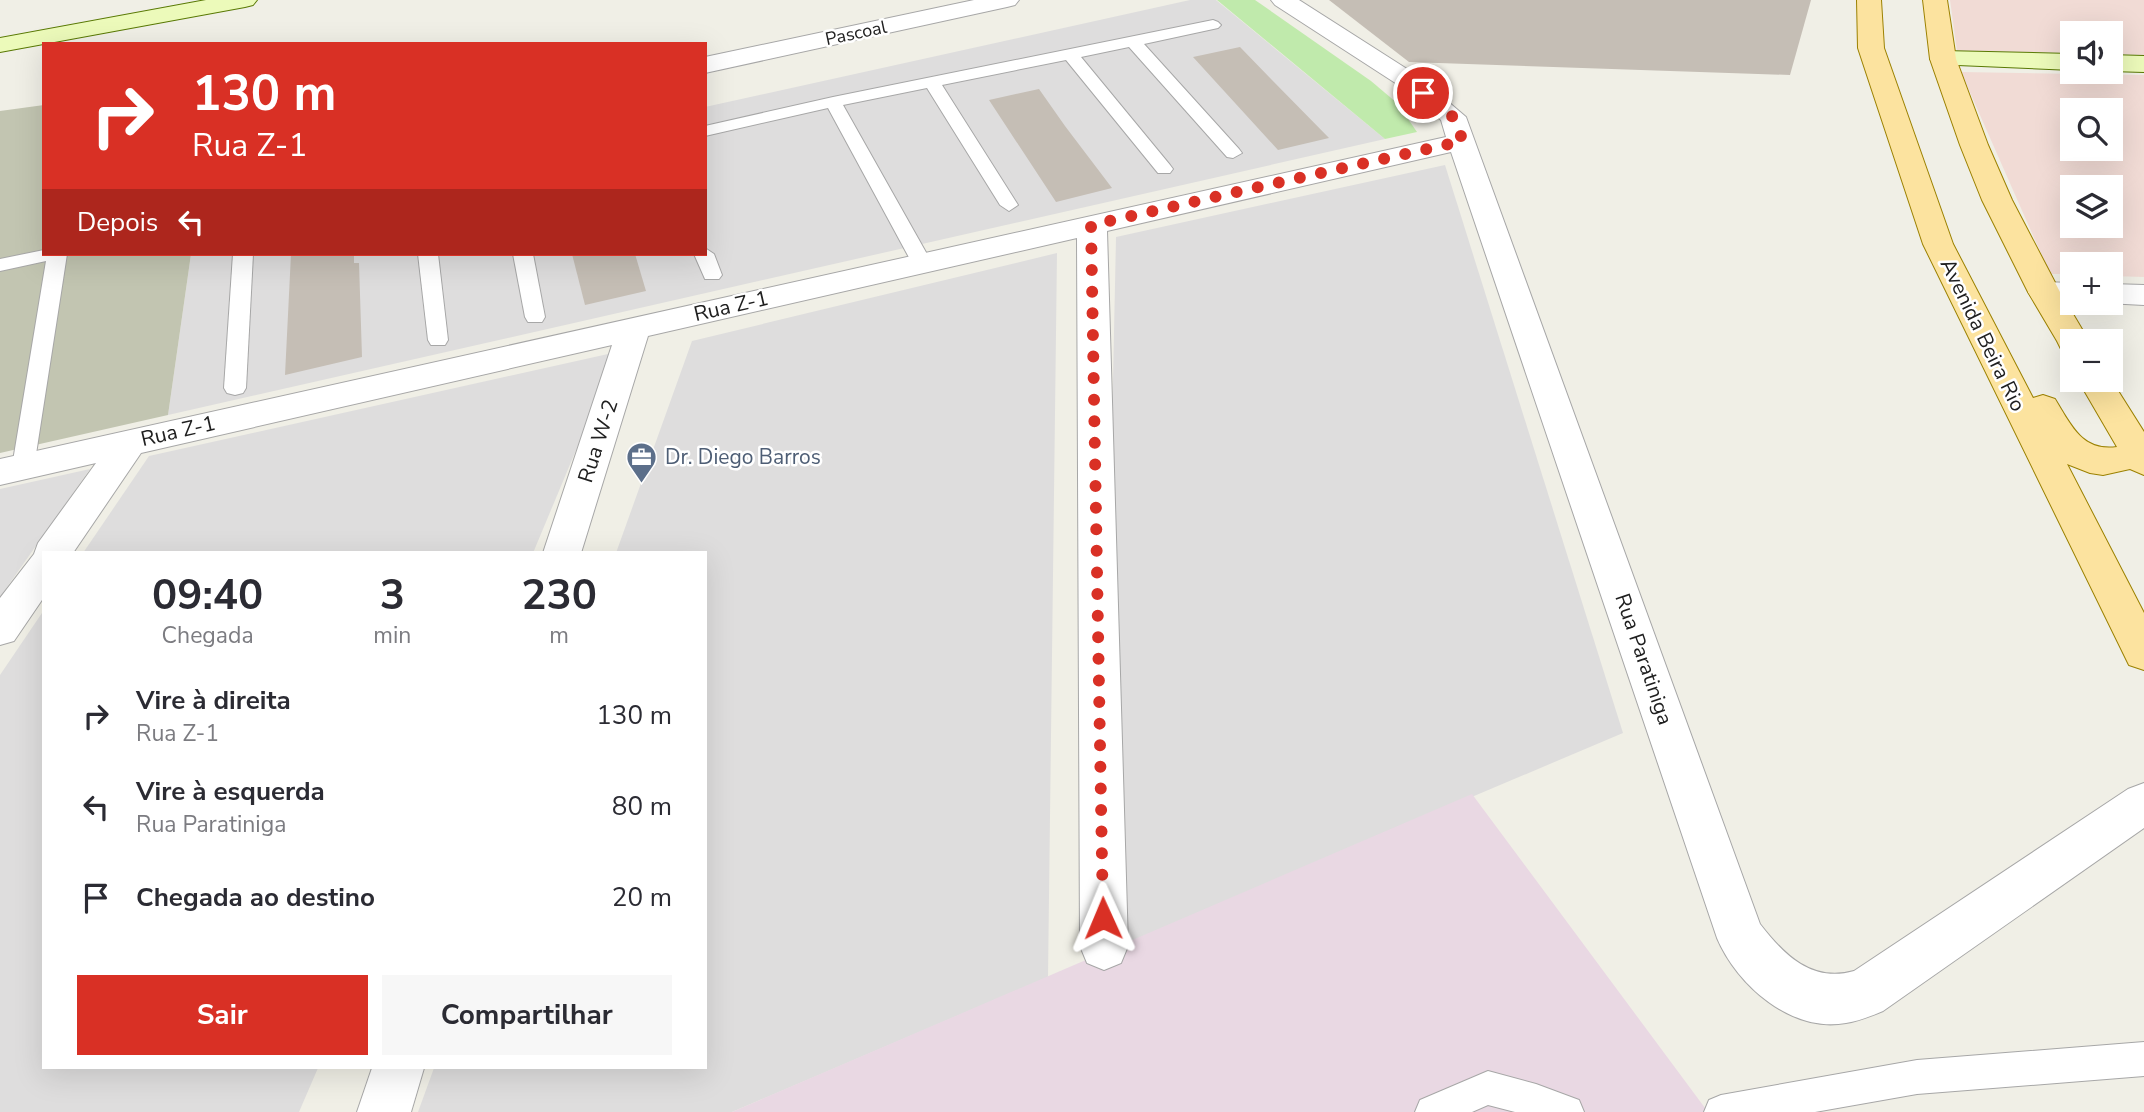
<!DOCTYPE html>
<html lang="pt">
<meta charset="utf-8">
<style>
body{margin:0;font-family:"Nunito Sans",sans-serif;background:#f7f7f7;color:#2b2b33;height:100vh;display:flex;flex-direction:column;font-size:26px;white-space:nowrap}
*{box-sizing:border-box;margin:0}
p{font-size:23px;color:#7c7c81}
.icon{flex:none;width:38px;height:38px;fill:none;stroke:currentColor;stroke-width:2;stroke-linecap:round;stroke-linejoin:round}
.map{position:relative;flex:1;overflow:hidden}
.panel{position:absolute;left:42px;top:551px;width:665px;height:518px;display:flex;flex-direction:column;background:#fff;border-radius:0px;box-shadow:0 7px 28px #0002}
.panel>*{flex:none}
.guide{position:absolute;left:42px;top:42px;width:665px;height:214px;border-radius:0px;box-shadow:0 7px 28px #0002;background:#d93025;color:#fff;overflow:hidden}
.controls{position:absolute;left:2060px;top:21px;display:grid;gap:14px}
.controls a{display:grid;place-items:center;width:63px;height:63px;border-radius:0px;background:#fff;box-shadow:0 7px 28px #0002;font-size:35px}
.pin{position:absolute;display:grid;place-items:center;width:60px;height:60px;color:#fff;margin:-30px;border:4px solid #fff;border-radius:50%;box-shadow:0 2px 7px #0007}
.me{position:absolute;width:77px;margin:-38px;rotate:359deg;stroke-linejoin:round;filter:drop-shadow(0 0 5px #0008)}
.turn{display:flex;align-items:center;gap:24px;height:147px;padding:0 35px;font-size:32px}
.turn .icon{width:91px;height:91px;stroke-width:2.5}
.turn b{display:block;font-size:49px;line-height:60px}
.then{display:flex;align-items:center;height:66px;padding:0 35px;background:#0003;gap:14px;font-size:26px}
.eta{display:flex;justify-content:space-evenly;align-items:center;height:119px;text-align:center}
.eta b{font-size:42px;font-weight:700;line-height:49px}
.action{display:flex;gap:14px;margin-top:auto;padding:14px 35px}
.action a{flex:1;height:80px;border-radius:0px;background:#d93025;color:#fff;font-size:28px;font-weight:700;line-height:80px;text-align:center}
.action a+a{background:#f7f7f7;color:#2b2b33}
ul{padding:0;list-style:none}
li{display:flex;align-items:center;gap:21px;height:91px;padding:0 35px}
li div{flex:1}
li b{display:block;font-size:26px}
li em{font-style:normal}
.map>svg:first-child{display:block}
.residential{fill:#dedddd}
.commercial{fill:#f1dbd5;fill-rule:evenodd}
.industrial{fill:#e9d8e3}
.construction{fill:#c2c5b1}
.grass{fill:#c0eaac}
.building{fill:#c5beb5}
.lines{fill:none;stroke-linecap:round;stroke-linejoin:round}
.lane-casing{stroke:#a7a7a7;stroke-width:2}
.street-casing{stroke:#a7a7a7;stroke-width:2}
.secondary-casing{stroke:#597904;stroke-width:2}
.primary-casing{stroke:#9b8100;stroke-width:2}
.lane{fill:#fff;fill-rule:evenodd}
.street{fill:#fff;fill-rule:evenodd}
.secondary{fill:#ecfaba;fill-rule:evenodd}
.primary{fill:#fce39f;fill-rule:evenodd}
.route{stroke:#d93025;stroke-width:12;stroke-dasharray:0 21.6}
.labels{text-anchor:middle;stroke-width:5;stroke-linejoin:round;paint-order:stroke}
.far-street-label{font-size:18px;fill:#202020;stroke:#fff}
.street-label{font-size:21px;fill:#202020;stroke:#fff}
.service-label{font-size:21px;fill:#4e5e75;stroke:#fff;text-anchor:start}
</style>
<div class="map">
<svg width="2144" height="1112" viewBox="0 0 2144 1112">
<rect width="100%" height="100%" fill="#f0efe6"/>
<g class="residential">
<polygon points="1190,0 1216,0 1385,139 168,415 191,254 705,254 705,107"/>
<polygon points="1445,165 1623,733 1101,954 1116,237"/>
<polygon points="1057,253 1048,977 732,1112 418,1112 434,1068 705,1068 705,553 616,553 692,341"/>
<polygon points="617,352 533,553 83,553 149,456"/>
<polygon points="90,469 0,597 0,489"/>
<polygon points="44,610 44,1068 318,1068 299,1112 0,1112 0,675"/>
</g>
<g class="commercial">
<polygon points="1950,0 2144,0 2144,55 2111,54 2110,33 2072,33 2072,53 1957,51"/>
<path d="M1961,72l183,3v202l-33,-1 -1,-12h-38v10h-22zM2072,110h38v39h-38zM2072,187h38v39h-38z"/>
</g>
<polygon class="industrial" points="1472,794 1708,1112 732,1112"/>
<polygon class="construction" points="44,105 44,254 191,254 168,415 0,453 0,111"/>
<polygon class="grass" points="1217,0 1255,0 1371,81 1397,103 1417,132 1385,139"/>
<g class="building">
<polygon points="1329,0 1811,0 1790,75 1409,62"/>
<polygon points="1240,47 1272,80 1329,138 1278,150 1193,57"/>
<polygon points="1039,89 1065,126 1112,188 1056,202 989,100"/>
<polygon points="291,254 354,254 354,263 359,263 362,357 285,375"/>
<polygon points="572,254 635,254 646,291 585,305"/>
</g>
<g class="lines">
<defs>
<g id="lane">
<polygon points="1213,20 1218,22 1221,25 1218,28 1144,44 1239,149 1242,153 1233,158 1227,157 1129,47 1081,57 1170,165 1173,169 1170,173 1158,173 1066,60 942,85 1018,205 1009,211 1000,205 927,88 843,105 932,263 929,267 915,267 912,263 828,108 705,136 705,126 833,97"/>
<polygon points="705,248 714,254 722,275 719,279 705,279 694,254 705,254"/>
<polygon points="44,250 44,254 67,254 34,467 31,473 23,475 15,473 12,467 46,261 0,271 0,259"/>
<polygon points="233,254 253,254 246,388 243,393 235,395 227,393 224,388"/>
<polygon points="418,254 438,254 448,340 445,345 431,345 428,340"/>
<polygon points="513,254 533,254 545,317 542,322 528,322 525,317"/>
<polygon points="2144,1042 2144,1076 1917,1094 1815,1112 1704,1112 1709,1100 1721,1095 1917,1060"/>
<polygon points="1488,1071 1536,1084 1579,1100 1584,1112 1515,1112 1488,1105 1472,1112 1415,1112 1420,1100"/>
</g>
<g id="street">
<polygon points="974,0 1019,0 1015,5 1007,7 705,73 705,57"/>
<path d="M1271,0h28l119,76 48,41 294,807c24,31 52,59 94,47l274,-182 16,-6v45l-261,183c-12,5 -24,10 -37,12 -55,10 -109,-38 -129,-85l-266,-786 -344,79 21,715 -7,17 -17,7 -17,-7 -7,-17 -3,-708 -429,98 -67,217h-38l69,-208 -471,108 -68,100h-29v44l-30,44 -14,4v-47l34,-44 4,-11 58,-80 -96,22v-26l1446,-322 -5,-17 -41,-34 -125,-81z"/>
<polygon points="2044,282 2072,283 2072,303 2033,299 2028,292 2033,285"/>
<polygon points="2110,284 2144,285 2144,305 2106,303 2110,303"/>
<polygon points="372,1068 424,1068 411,1112 357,1112"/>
</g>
<g id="secondary">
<polygon points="206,0 257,0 253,5 245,7 0,52 0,38"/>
<polygon points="1943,51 2072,54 2072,70 1934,64 1930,59 1934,54"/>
<polygon points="2110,55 2144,56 2144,72 2110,71"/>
</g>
<g id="primary">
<path d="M1857,0h24l3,48 69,196 80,154 10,-3 12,4c16,26 27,53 62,48l-39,-67 32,-2 34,54v43l-14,-6 -27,6 -13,-2 -23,-9 77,149v57l-15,-5 -206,-421 -65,-196z"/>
<polygon points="1923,0 1947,0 1956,59 1988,145 2012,200 2060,292 2089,341 2072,341 2072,351 2061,349 2057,341 2028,292 1982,200 1960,145 1930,59"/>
</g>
</defs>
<use href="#lane" class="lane-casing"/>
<use href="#street" class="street-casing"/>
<use href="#secondary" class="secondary-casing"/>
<use href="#primary" class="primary-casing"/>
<use href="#lane" class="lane"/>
<use href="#street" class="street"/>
<use href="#secondary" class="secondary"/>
<use href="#primary" class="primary"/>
</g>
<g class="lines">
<polyline class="route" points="1103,918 1091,225 1463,141 1453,117 1423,93"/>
</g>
<defs>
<symbol id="office-pin" viewBox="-11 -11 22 30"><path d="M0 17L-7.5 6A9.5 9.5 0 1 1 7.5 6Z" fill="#5c6f8a" stroke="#fff"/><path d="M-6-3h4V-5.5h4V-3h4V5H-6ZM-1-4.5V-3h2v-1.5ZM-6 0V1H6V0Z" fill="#fff"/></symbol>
</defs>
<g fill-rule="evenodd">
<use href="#office-pin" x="624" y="440" width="35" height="47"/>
</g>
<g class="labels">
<g class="far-street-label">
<text transform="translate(856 33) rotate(-12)" y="6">Pascoal</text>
</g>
<g class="street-label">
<text transform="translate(731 306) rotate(-13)" y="7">Rua Z-1</text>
<text transform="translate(1983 335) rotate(64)" y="7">Avenida Beira Rio</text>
<text transform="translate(178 431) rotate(-13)" y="7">Rua Z-1</text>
<text transform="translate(598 441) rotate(-72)" y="7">Rua W-2</text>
<text transform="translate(1644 659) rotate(71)" y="7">Rua Paratiniga</text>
</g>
<g class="service-label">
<text x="665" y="464">Dr. Diego Barros</text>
</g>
</g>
</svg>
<div class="controls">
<a><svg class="icon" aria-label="sound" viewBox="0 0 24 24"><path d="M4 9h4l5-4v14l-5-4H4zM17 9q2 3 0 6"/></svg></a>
<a><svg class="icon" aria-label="search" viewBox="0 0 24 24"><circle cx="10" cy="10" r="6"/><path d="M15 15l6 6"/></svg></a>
<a><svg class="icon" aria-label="layers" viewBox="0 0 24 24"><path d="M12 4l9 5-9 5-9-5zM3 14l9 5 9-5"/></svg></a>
<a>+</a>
<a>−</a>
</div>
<div class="pin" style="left:1423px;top:93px;background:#d93025"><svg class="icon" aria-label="arrive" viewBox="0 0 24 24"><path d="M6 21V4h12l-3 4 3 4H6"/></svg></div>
<svg class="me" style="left:1103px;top:918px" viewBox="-20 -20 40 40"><path d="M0-17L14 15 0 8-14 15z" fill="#d93025" stroke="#fff" stroke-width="4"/></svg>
<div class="guide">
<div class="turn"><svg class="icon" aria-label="right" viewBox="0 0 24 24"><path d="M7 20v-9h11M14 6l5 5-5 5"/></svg><div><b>130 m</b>Rua Z-1</div></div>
<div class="then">Depois<svg class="icon" aria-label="left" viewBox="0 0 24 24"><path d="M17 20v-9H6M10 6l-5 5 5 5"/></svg></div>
</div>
<section class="panel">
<div class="eta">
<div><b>09:40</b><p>Chegada</p></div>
<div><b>3</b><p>min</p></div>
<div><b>230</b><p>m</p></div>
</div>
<ul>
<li><svg class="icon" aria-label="right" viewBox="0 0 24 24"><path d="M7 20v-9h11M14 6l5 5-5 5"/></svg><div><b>Vire à direita</b><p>Rua Z-1</p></div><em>130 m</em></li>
<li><svg class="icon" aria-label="left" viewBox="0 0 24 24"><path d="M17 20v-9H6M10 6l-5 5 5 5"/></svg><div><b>Vire à esquerda</b><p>Rua Paratiniga</p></div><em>80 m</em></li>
<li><svg class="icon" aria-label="arrive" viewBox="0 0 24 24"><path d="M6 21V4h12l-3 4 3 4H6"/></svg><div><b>Chegada ao destino</b></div><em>20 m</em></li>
</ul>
<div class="action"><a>Sair</a><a>Compartilhar</a></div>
</section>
</div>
